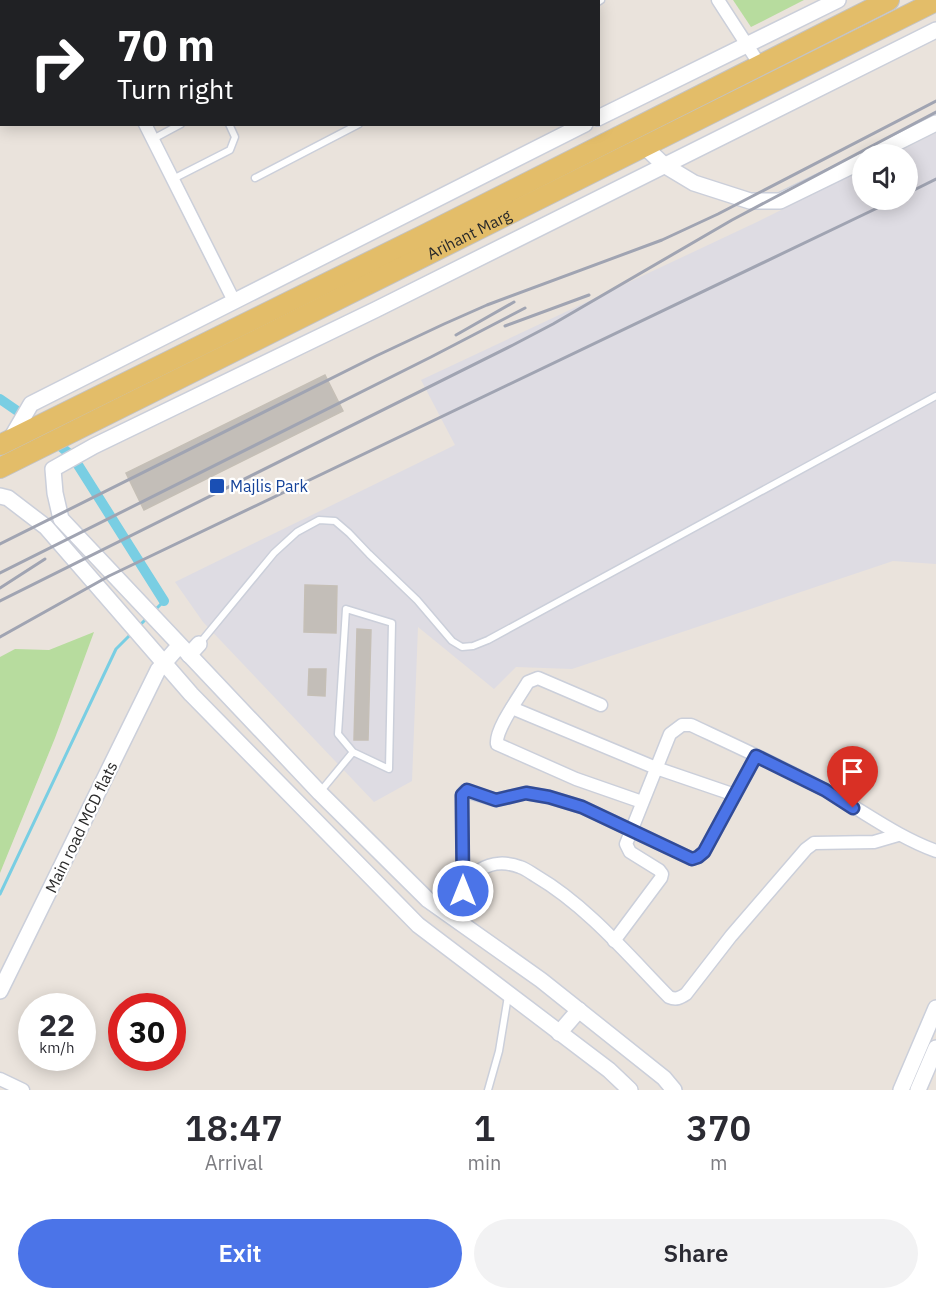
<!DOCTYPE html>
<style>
body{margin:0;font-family:"IBM Plex Sans",sans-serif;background:#f2f2f3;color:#2b2b33;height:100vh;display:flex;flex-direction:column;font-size:22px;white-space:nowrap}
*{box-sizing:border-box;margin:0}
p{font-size:20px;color:#7c7c81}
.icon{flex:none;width:33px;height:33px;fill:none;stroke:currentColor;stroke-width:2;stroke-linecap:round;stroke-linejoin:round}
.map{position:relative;height:1090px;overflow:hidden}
.details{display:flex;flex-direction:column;background:#fff;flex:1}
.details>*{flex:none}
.banner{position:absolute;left:0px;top:0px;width:600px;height:126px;box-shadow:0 3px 15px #0003;background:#202124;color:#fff;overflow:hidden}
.controls{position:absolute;left:852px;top:144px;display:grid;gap:12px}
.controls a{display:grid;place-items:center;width:66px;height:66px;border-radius:50%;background:#fff;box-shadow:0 3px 15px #0003;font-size:30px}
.speed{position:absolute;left:18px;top:993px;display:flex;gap:12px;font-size:30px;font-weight:700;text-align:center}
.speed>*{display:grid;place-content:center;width:78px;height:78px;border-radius:50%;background:#fff;box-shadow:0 3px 15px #0003;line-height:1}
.speed small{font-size:15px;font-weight:400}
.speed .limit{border:9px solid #d22;background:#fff;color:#111}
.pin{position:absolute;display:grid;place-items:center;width:51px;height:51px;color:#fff;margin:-62px -26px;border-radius:50% 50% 50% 0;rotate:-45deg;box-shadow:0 0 6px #0007}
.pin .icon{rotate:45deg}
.me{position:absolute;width:66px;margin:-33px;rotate:0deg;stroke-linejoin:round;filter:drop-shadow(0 0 4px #0008)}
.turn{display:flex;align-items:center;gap:21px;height:126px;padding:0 18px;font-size:27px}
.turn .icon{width:78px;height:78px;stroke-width:2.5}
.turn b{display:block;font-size:42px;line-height:51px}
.eta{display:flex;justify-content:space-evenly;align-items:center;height:102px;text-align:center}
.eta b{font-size:36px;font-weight:600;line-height:42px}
.button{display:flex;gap:12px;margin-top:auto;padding:12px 18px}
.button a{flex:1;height:69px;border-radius:36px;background:#4b74e8;color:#fff;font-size:24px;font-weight:600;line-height:69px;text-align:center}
.button a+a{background:#f2f2f3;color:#2b2b33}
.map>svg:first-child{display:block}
.industrial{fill:#dedce3}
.green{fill:#b7dc9e}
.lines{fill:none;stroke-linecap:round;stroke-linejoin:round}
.stream{stroke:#79cee3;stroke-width:3}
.canal{stroke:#79cee3;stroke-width:10}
.building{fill:#c3beb8;stroke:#c5bfb6;stroke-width:1.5}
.service-casing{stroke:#cbcfda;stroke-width:9}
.minor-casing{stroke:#cbcfda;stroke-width:15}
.tertiary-casing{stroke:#cbcfda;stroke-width:18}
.primary-casing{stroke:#c3c3c3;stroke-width:22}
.service{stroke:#fff;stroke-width:6}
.minor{stroke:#fff;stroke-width:12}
.tertiary{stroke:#fff;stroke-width:15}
.primary{stroke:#e3bd69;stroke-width:20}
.rail{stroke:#a0a4b2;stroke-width:3}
.route-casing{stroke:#314b97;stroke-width:15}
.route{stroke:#4b74e8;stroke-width:10}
.transit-dot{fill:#1a4fb4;stroke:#fff;stroke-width:2}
.labels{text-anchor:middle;stroke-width:4.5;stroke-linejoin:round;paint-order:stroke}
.street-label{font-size:16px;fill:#292929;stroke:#fff}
.transit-label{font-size:16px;fill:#164399;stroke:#fff;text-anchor:start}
</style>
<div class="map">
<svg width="936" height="1090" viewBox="0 0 936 1090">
<rect width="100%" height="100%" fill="#eae3dc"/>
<polygon class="industrial" points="936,133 936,564 893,561 572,669 516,667 494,689 418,627 412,781 374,802 203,622 175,582 455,445 421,380 757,222 862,170 862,200 908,200 908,154 894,154"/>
<g class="green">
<polygon points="733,0 804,0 751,27"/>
<polygon points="94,632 55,738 0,873 0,657 15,649 49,650"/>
</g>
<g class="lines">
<g class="stream">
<polyline points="155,610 164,601"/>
<polyline points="138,627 148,617"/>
<polyline points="0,894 116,649 131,634"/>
</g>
<g class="canal">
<polyline points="0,399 29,419"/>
<polyline points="52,439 73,457 164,601"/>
</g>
</g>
<g class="building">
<polygon points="325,375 343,411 144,510 126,473"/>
<polygon points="305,585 337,586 336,633 304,632"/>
<polygon points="357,629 371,630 368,740 354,740"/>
<polygon points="309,669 326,669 325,696 308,695"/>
</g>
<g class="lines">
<defs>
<g id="service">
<polyline points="137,0 138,2"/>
<polyline points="175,0 175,2"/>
<polyline points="225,0 225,2"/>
<polyline points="274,0 275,2"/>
<polyline points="317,0 318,2"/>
<polyline points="598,2 601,0"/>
<polyline points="153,139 181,124"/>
<polyline points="255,178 359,124"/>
<polyline points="173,179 230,150 235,137 229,124"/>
<polyline points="200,643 274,553 297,532 319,520 335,521 349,533 369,554 417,600 452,641 462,647 473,646 488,640 936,396"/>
<polyline points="320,792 353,752 338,734 346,609 392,623 389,769 353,752"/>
<polyline points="488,1090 499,1051 508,996"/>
</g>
<g id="minor">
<polyline points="718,0 760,65"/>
<polyline points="110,2 113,0"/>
<polyline points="328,2 331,0"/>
<polyline points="145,124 234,301"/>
<path d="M601,705l-63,-27 -10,4c-8,14 -33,47 -31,62l79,35 66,23"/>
<polyline points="512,708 656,768 735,795"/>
<polyline points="463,891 462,795 465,791 496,800 526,793 549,797 582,807 692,859 698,857 704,852 756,756"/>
<path d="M449,915c8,-14 16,-36 31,-45 12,-8 27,-8 40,-3 6,2 11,6 16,9 51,30 92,79 133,121 7,3 11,1 17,-3l45,-58 75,-87 8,-6 60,-1 24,-7"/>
<path d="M614,941l47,-63 1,-4 -3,-4 -29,-18 -4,-8 44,-110 12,-9h9c45,21 89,41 132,64 40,21 70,46 113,62"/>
<polyline points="0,1079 23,1090"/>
</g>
<g id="tertiary">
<polyline points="598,118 838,0"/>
<polyline points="644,146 664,165 694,183 750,201 780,201 862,161"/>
<polyline points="874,154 936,123"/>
<polyline points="10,440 31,404 585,124"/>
<polyline points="0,496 8,498 46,527 191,694 418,925 609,1070 630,1090"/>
<polyline points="189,655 199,644"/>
<polyline points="0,991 158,670 179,646"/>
<polyline points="559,1033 579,1010"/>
<polyline points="674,1090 664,1078 541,980 428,900 320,793 61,519 55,493 53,469 94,446 375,310 936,30"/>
<polyline points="901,1090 936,1008"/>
<polyline points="918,1090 936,1048"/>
</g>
<g id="primary">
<polyline points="0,445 426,234 889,0"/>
<path id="s1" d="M0,468l936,-467"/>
</g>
</defs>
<use href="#service" class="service-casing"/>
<use href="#minor" class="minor-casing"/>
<use href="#tertiary" class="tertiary-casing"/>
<use href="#primary" class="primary-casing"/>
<use href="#service" class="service"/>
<use href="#minor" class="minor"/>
<use href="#tertiary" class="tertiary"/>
<use href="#primary" class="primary"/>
<g class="rail">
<polyline points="908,193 936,179"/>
<polyline points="505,326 589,295"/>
<polyline points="456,335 514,302"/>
<polyline points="0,544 376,356 444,324 487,305 662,240 718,214 936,101"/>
<polyline points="0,573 431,357 525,308"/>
<polyline points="0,588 45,559"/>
<polyline points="0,601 513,345 553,324 732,220 936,112"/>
<polyline points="0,637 109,576 894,200"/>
</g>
</g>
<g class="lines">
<defs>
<polyline id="route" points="463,891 462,795 467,790 496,800 526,793 549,797 582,807 692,859 698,857 704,852 756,756 825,790 853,808"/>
</defs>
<use href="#route" class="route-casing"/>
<use href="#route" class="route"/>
</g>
<rect class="transit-dot" x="209" y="478" width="16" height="16" rx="3"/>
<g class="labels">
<g class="street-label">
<text dy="6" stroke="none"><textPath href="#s1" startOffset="524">Arihant Marg</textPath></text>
<text transform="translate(81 827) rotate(-64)" y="6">Main road MCD flats</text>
</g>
<g class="transit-label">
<text x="230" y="492">Majlis Park</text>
</g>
</g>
</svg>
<div class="controls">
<a><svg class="icon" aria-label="sound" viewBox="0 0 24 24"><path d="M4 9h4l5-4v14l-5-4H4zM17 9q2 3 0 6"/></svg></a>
</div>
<div class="speed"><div>22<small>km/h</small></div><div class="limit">30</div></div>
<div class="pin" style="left:853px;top:808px;background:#d93025"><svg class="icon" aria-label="arrive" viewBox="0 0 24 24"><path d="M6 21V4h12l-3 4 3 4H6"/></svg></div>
<svg class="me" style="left:463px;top:891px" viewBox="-20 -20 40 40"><circle r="17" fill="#4b74e8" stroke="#fff" stroke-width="3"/><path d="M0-11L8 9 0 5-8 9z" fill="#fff"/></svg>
<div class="banner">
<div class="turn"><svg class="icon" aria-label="right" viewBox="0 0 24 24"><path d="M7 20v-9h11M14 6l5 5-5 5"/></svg><div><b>70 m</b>Turn right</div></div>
</div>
</div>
<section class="details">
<div class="eta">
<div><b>18:47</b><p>Arrival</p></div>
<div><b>1</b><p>min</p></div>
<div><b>370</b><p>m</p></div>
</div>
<div class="button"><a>Exit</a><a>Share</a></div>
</section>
